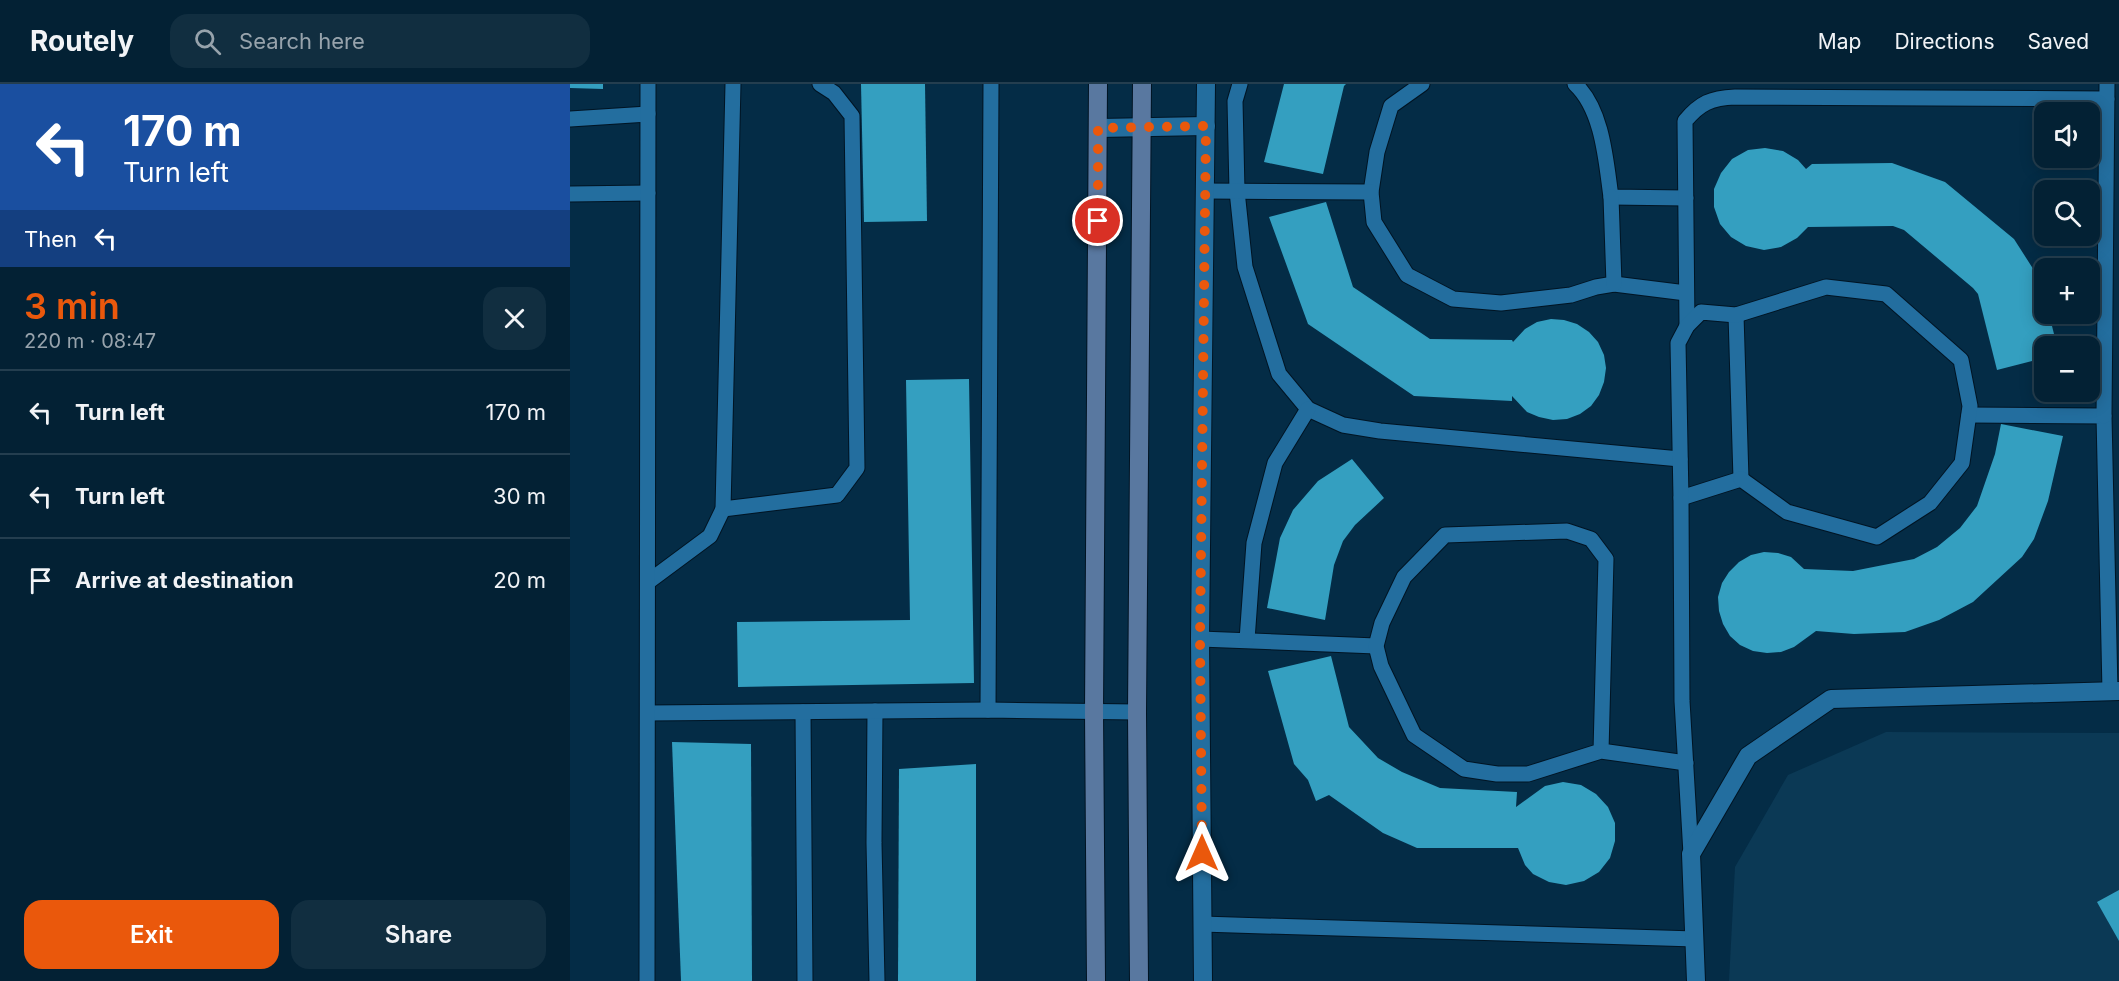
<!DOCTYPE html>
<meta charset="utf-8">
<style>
body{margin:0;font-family:Inter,sans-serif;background:#112e40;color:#f1f3f6;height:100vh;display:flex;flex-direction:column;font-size:22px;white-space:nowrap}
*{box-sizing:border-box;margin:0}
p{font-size:20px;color:#97a3ac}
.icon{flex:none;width:33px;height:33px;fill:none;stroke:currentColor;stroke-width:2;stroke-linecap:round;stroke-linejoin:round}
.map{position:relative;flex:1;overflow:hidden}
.sheet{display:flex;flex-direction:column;background:#032134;width:570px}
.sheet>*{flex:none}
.guide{background:#1a4fa0;color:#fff;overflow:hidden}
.buttons{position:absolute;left:1464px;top:18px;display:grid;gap:12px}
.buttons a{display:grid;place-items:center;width:66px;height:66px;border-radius:12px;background:#032134;box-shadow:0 3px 15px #0003,0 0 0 2px #243e4f;font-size:30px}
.pin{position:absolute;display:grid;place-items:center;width:51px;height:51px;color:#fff;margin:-26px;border:3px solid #fff;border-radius:50%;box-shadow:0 2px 6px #0007}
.me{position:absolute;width:66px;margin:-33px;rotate:0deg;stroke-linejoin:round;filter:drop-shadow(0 0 4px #0008)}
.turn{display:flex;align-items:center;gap:21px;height:126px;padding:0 24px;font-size:27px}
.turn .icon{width:78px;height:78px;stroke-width:2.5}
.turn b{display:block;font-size:42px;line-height:51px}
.then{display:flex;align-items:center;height:57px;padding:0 24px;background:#0003;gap:12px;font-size:22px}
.round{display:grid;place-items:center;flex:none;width:63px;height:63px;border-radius:18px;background:#112e40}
.summary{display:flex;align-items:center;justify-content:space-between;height:102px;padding:0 24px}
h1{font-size:36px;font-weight:600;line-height:45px;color:#ea580c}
.cta{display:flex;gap:12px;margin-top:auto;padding:12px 24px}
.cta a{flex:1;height:69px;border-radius:18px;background:#ea580c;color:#fff;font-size:24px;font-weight:600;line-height:69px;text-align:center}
.cta a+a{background:#112e40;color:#f1f3f6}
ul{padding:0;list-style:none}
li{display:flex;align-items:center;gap:18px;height:84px;padding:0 24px;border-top:2px solid #243e4f}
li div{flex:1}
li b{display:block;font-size:22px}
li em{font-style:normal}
header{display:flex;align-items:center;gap:36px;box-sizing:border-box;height:84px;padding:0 30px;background:#032134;border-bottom:2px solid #243e4f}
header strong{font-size:28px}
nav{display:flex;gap:33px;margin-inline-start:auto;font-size:21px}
.search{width:420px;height:54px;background:#112e40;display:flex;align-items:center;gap:15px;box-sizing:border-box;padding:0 21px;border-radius:18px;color:#97a3ac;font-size:22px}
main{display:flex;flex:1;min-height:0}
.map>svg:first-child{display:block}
.built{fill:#0b3955}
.building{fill:#349fc0}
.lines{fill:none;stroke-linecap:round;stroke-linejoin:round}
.lane-casing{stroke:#011423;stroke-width:17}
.street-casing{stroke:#011423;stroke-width:20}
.secondary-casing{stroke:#011423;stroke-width:20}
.lane{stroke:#236e9f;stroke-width:15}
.street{stroke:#236e9f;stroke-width:18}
.secondary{stroke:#5978a0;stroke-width:18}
.route{stroke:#ea580c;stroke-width:10;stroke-dasharray:0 18}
</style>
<header>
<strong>Routely</strong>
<div class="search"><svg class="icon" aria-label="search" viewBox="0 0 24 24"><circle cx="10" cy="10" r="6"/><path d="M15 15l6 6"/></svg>Search here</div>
<nav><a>Map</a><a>Directions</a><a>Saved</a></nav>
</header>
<main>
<section class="sheet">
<div class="guide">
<div class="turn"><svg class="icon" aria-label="left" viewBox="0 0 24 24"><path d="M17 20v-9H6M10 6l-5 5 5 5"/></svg><div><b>170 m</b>Turn left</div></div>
<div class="then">Then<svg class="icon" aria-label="left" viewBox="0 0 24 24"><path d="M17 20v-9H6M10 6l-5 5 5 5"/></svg></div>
</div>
<div class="summary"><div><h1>3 min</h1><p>220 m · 08:47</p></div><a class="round"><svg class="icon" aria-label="close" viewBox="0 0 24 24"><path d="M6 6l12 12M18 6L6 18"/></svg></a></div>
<ul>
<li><svg class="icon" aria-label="left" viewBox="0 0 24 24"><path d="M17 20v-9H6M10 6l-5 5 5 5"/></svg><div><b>Turn left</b></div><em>170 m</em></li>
<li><svg class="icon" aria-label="left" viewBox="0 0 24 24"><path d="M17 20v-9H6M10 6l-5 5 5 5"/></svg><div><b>Turn left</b></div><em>30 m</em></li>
<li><svg class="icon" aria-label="arrive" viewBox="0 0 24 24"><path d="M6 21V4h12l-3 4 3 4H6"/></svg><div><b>Arrive at destination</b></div><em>20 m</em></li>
</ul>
<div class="cta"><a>Exit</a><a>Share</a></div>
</section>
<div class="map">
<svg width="1549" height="897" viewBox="0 0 1549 897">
<rect width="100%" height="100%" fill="#042c46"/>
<polygon class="built" points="1316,648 1549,649 1549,897 1159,897 1165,783 1218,691"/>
<g class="building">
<polygon points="0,0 33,0 33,5 0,4"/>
<polygon points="291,0 355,0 357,137 294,138"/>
<polygon points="714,0 776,0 774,2 753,90 694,78"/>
<polygon points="1195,64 1213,67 1228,76 1236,85 1242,80 1322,79 1375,98 1444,155 1469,194 1474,213 1474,230 1479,230 1487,262 1474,262 1474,274 1427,286 1408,210 1403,204 1334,146 1323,142 1238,143 1227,154 1211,163 1194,166 1176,162 1161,153 1150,140 1144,123 1144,105 1151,89 1162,75 1178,66"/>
<polygon points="756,118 783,203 860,255 942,256 943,258 955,245 967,238 981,235 994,236 1007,240 1019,248 1028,258 1034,271 1036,284 1034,298 1029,311 1021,322 1010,330 997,335 983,336 969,333 957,328 942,312 942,317 844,312 738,240 699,133"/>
<polygon points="399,295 404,599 168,603 167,538 340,536 336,296"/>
<polygon points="1431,340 1493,352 1478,417 1464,455 1452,473 1403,518 1369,536 1335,548 1284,550 1246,547 1224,563 1211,568 1197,569 1183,567 1170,561 1160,552 1153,540 1149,527 1148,513 1152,499 1159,488 1169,478 1181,471 1194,468 1208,469 1221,473 1234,485 1283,487 1344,475 1367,463 1390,444 1407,422 1425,370"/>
<polygon points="782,375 814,414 785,441 773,457 764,481 755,536 697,524 710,454 723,426 748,397"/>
<polygon points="761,572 779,643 808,674 832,688 870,704 947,708 946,723 975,702 993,698 1011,701 1026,710 1038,723 1045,739 1045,757 1040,774 1029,788 1014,797 996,801 979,798 963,790 955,781 948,764 847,764 813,749 759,711 746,717 738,696 724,680 698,587"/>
<polygon points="102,658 181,660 182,897 111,897"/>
<polygon points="406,680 406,897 328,897 329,685"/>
<polygon points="1549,806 1549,857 1527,818"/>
</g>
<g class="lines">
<defs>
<g id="lane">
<polyline points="670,0 665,17 667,107 675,183 709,290 738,325 773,341 810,347 1110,375"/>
<polyline points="852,0 821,22 807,68 801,108 804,138 837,191 883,215 931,219 1001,211 1026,203 1044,200 1116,209"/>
<path d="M1005,0c28,26 31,78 36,113l75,1"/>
<polyline points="0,35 78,30"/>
<polyline points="636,107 801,108"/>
<polyline points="0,110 78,109"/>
<polyline points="1041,113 1044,200"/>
<polyline points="1166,231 1171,395"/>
<path d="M1117,242l-2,-205c15,-18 26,-23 50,-24l372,2"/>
<polyline points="1399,331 1534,332 1540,607"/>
<polyline points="1534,332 1537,0"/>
<polyline points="1111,414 1171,395"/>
<polyline points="153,425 267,411 287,384 282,32 264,9 250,0"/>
<polyline points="78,498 140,452 153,425 163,0"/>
<polyline points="630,555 806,562"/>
<polyline points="677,556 684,459 705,379 738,325"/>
<polyline points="418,626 421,0"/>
<polyline points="305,627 304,759 307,897"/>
<polyline points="233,628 235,897"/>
<polyline points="78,629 418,626 567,628"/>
<polyline points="1031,667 1036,475 1021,455 997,447 875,451 834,493 812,539 806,562 811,582 844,651 894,685 927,690 958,690 1031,667 1116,679"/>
<polyline points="1121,770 1112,617 1111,414 1108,259 1117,242 1131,228 1166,231 1256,203 1316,210 1391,276 1400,322 1392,379 1360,419 1307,453 1217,428 1171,395"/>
<polyline points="632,840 1125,855"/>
<polyline points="77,897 78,0"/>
</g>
<g id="street">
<polyline points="529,44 636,42"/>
<polyline points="633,897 630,555 636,0"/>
<polyline points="1126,897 1121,770 1178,672 1261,615 1549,607"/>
</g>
<g id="secondary">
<polyline points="526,897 524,628 528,0"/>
<polyline points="569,897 567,628 572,0"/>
</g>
</defs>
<use href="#lane" class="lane-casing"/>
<use href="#street" class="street-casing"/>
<use href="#secondary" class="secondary-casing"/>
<use href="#lane" class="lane"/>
<use href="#street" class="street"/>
<use href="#secondary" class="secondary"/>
</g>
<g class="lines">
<polyline class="route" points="528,137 528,44 636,42 630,555 632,769"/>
</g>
</svg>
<div class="buttons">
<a><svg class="icon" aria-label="sound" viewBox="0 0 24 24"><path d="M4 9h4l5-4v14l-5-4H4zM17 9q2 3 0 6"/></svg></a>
<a><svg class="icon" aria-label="search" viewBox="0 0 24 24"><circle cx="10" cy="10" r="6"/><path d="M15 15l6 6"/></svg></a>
<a>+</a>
<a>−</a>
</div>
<div class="pin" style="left:528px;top:137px;background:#d93025"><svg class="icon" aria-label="arrive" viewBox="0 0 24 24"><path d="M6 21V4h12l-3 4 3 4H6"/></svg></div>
<svg class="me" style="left:632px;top:769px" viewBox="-20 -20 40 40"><path d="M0-17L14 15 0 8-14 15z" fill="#ea580c" stroke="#fff" stroke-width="4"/></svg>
</div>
</main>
